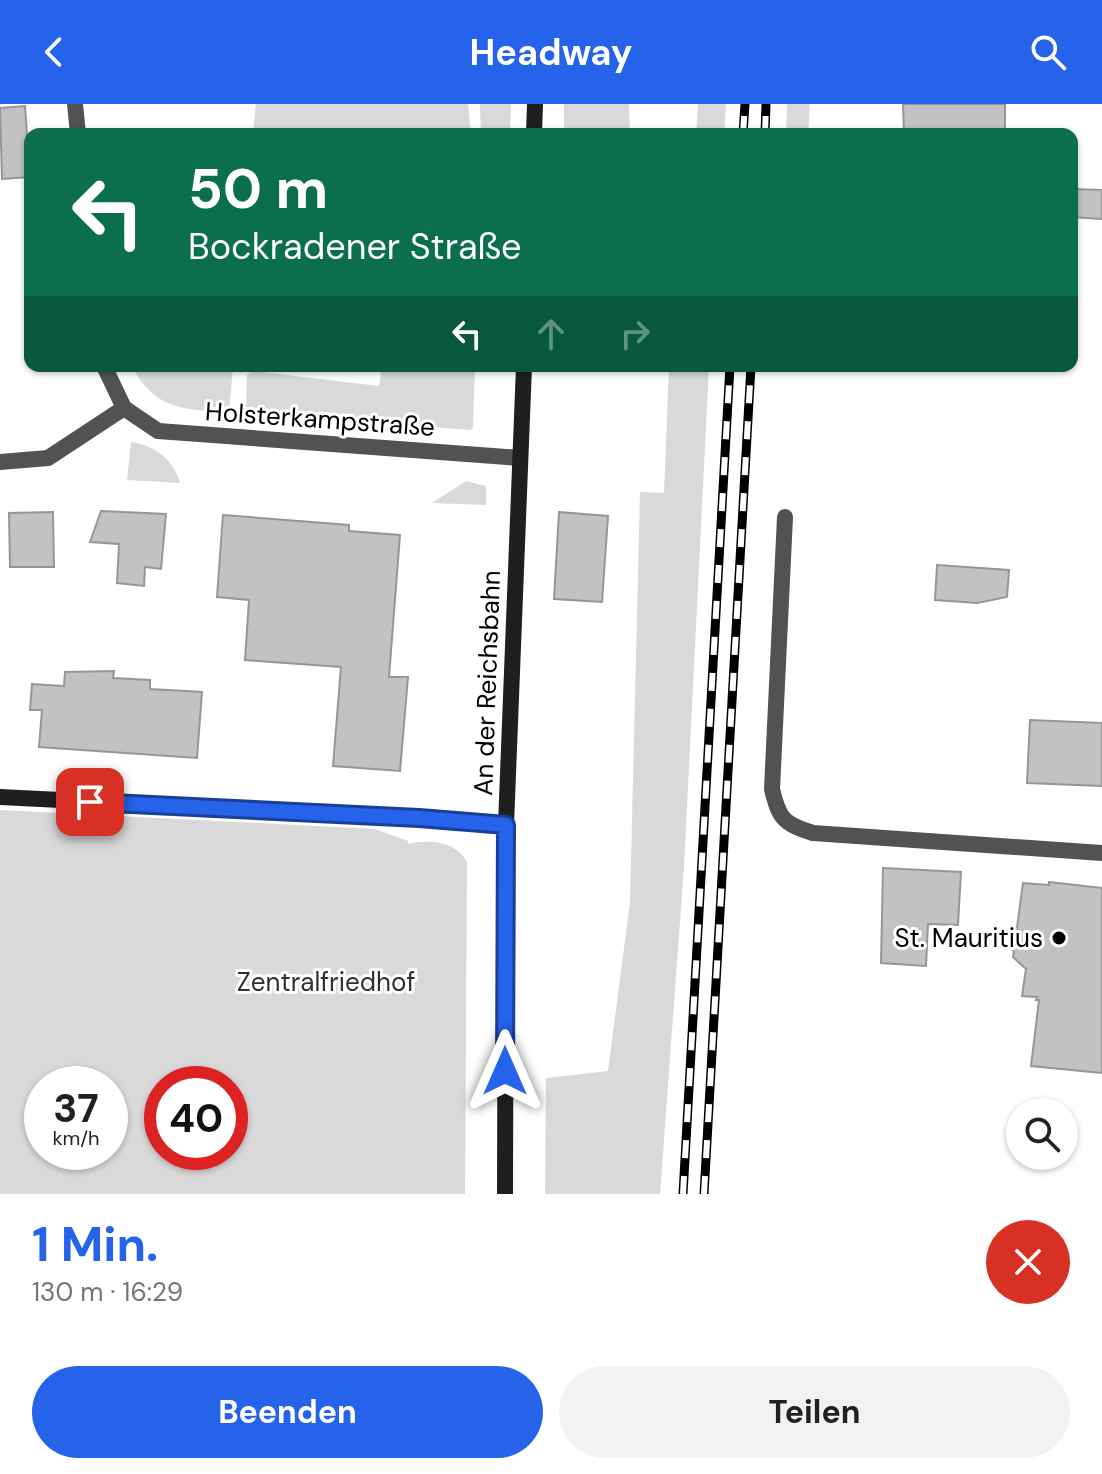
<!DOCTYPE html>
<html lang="de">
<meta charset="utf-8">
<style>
body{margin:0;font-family:"DM Sans",sans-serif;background:#f2f2f2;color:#202124;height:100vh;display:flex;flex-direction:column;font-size:30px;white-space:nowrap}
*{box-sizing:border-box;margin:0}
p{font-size:26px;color:#757577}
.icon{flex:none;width:44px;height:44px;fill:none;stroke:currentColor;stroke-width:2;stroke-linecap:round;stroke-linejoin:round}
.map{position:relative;height:1090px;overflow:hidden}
.sheet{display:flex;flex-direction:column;background:#fff;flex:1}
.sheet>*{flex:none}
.hud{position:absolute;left:24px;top:24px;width:1054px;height:244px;border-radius:16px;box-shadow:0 2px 6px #0004;background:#0b6e4f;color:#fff;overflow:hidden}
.controls{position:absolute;left:1006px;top:994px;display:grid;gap:16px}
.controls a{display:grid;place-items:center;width:72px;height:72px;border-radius:50%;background:#fff;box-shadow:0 2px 6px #0004;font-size:40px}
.speed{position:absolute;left:24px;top:962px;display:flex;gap:16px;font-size:40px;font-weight:700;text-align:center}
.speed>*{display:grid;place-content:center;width:104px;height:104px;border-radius:50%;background:#fff;box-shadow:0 2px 6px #0004;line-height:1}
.speed small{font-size:20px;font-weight:400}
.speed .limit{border:12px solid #d22;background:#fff;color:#111}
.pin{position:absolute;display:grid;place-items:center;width:68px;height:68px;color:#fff;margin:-34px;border-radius:16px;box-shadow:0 4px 12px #0006}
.me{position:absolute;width:88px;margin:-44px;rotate:0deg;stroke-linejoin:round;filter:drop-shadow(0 0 6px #0008)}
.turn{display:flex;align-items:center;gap:28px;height:168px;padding:0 32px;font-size:36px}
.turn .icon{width:104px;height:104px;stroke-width:2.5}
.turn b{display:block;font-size:56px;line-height:68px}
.lanes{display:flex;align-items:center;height:76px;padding:0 32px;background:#0003;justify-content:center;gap:40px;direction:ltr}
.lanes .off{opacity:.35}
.round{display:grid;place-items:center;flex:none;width:84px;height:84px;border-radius:42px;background:#f2f2f2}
.overview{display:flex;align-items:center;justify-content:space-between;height:136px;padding:0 32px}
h1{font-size:48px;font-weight:700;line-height:60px;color:#2563eb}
.primary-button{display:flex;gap:16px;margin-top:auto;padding:16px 32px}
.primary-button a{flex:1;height:92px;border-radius:48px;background:#2563eb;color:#fff;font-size:32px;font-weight:700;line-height:92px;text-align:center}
.primary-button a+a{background:#f2f2f2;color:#202124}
header{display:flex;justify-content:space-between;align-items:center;height:104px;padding:0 32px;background:#2563eb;color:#fff;font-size:36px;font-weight:700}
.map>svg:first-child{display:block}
.green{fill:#d9d9d9;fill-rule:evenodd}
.building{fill:#c2c2c2;stroke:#969696;stroke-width:2}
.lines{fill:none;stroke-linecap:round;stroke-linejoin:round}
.street{stroke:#525252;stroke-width:16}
.secondary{stroke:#1f1f1f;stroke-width:16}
.rail-casing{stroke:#000;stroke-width:9}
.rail{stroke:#fff;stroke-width:6;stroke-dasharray:18;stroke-linecap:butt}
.route-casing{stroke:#184099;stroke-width:20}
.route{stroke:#2563eb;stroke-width:14}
.poi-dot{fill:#000;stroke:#fff;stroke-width:3}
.labels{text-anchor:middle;stroke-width:6;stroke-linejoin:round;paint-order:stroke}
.street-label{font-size:26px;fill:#000;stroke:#fff}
.poi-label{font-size:26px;fill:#000;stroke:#fff;text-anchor:end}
.park-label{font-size:26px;fill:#303030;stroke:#fff}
</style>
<header><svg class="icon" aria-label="back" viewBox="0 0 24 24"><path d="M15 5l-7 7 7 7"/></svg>Headway<svg class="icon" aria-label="search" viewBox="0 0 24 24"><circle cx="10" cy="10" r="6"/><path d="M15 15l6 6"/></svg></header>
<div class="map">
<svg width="1102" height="1090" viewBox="0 0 1102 1090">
<rect width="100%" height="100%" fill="#fff"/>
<g class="green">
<polygon points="256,0 468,0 471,30 253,30"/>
<polygon points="480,0 511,0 510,30 481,30"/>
<polygon points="564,0 629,0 630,30 564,30"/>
<polygon points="698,0 726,0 724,30 696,30"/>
<polygon points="787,0 810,0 808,30 786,30"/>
<path d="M132,262h101l-4,47c-45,-4 -75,-3 -97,-47z"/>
<polygon points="382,262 475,262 473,323 470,326 246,309 247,271 253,267 379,282"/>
<polygon points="669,262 709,262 684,763 660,1090 545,1090 546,974 608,967 630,798 640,388 664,389"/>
<path d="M131,338c23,3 43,18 49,41l-53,-3z"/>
<polygon points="466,377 486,382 486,401 432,399"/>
<path d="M0,706l375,19 33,12v3c20,-5 48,-3 59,18l-2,332h-465zM42,980h68v68h-68zM162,980h68v68h-68z"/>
</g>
<g class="building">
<polygon points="903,0 1005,0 1005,30 904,30"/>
<polygon points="25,2 30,73 2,75 0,4"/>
<polygon points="1072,85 1102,86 1102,115 1072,113"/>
<polygon points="101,407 166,410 161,465 145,463 144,482 117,479 119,440 90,438"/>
<polygon points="53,408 54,463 10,463 9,409"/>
<polygon points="559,408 608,412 602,498 554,495"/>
<polygon points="223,411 349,421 349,427 400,431 389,573 408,573 400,667 333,662 341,563 245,556 249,496 217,493"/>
<polygon points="937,461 1009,466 1007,493 977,499 935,496"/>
<polygon points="114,567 113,574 150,576 150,585 202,588 197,654 39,643 42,606 30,606 32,580 64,582 65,568"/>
<polygon points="1030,616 1102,619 1102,682 1027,679"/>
<polygon points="883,764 961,768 958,821 928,820 926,862 881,859"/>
<polygon points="1049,778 1102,784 1102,969 1031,962 1039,896 1036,896 1037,893 1022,892 1026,865 1013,853 1023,779 1049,781"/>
</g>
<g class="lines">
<g class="street">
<polyline points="75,0 78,30"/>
<polyline points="104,262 124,304 158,327 520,354"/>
<polyline points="0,358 48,354 124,304"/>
<path d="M785,413l-13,272c7,30 12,35 41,44l289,20"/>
</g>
<g class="secondary">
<polyline points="534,30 535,0"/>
<polyline points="0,693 419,714 506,721"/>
<polyline points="505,1090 506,721 524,262"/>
</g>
<defs>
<g id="rail">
<polyline points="743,30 745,0"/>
<polyline points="765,30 766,0"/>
<polyline points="683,1090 730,262"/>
<polyline points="704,1090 751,262"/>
</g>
</defs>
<use href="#rail" class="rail-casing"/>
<use href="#rail" class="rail"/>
</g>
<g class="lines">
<defs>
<polyline id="route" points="90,698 419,714 506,721 505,967"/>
</defs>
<use href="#route" class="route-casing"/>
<use href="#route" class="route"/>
</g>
<circle class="poi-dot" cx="1059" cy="834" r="8"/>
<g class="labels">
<g class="street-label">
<text transform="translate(320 315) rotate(4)" y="9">Holsterkampstraße</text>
<text transform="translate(487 579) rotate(-88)" y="9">An der Reichsbahn</text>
</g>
<g class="poi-label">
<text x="1043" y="843">St. Mauritius</text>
</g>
<g class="park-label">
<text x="326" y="887">Zentralfriedhof</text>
</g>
</g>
</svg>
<div class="controls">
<a><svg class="icon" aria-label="search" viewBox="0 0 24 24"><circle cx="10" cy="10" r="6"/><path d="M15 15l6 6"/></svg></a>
</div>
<div class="speed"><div>37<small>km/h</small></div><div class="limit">40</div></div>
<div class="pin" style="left:90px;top:698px;background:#d93025"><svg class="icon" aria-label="arrive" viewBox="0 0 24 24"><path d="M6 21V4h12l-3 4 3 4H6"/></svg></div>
<svg class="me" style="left:505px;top:967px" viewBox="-20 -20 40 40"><path d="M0-17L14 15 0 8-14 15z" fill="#2563eb" stroke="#fff" stroke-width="4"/></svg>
<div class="hud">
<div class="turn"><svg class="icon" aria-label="left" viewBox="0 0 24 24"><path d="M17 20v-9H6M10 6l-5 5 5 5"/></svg><div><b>50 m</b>Bockradener Straße</div></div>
<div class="lanes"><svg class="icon" aria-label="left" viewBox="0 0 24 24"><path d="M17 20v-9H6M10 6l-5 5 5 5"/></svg><svg class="icon off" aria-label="ahead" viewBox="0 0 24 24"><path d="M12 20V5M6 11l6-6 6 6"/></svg><svg class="icon off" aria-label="right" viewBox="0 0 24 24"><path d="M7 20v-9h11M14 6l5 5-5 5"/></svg></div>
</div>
</div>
<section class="sheet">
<div class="overview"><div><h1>1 Min.</h1><p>130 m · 16:29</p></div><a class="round" style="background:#d93025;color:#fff"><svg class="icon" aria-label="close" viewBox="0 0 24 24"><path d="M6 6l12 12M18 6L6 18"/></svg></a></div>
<div class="primary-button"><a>Beenden</a><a>Teilen</a></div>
</section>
